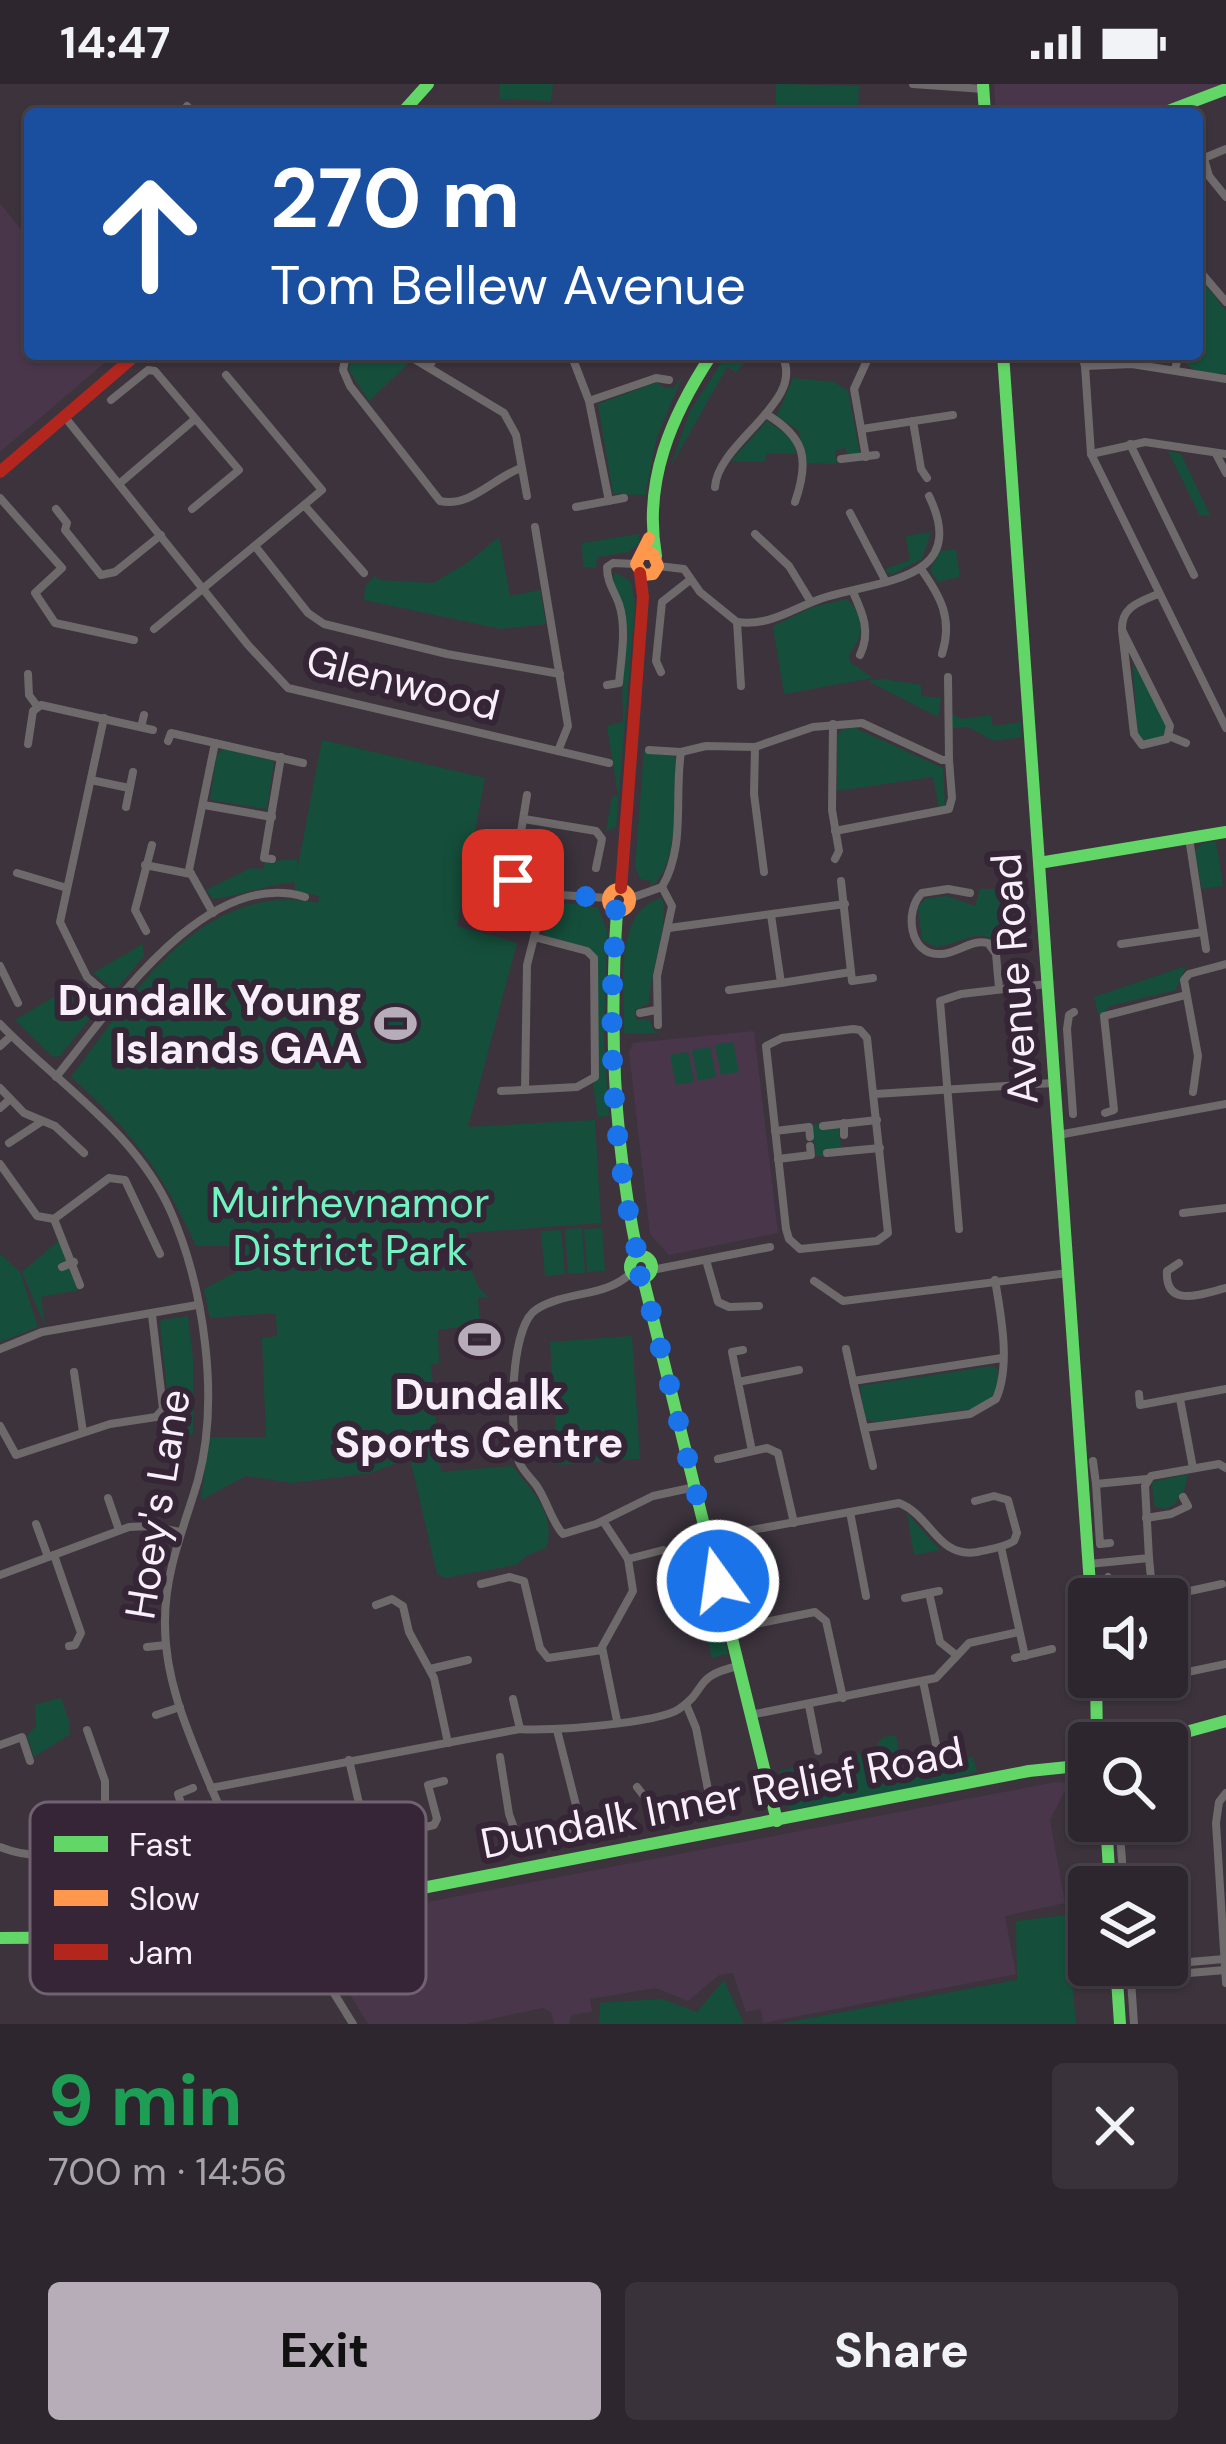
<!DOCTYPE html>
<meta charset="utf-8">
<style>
body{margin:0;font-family:"DM Sans",sans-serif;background:#39323a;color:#f1f3f6;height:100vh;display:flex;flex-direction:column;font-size:45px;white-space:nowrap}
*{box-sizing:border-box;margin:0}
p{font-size:39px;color:#a7a5aa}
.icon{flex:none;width:66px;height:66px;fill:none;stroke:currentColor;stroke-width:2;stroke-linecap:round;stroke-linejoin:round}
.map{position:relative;height:1940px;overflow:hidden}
.drawer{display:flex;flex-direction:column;background:#2d262e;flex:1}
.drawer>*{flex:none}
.hud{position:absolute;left:24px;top:24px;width:1179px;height:252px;border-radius:12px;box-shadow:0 3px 9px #0004,0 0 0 3px #48434a;background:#1a4fa0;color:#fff;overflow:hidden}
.buttons{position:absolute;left:1068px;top:1494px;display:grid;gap:24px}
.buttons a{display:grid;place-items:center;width:120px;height:120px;border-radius:12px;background:#2d262e;box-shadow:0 3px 9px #0004,0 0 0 3px #48434a;font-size:60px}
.pin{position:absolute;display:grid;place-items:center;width:102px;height:102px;color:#fff;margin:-51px;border-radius:24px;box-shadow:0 6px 18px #0006}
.me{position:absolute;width:132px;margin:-66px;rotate:346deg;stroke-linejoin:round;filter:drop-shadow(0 0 9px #0008)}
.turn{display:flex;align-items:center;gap:42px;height:252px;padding:0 48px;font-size:54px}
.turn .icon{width:156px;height:156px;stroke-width:2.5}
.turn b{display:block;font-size:84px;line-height:102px}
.round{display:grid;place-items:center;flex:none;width:126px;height:126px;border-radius:12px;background:#39323a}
.summary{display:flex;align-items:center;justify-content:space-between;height:204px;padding:0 48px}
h1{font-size:72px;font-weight:700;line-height:90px;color:#1e9e55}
.cta{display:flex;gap:24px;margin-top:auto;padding:24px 48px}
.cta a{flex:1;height:138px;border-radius:12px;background:#b7adb8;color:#111;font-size:48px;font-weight:700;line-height:138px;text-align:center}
.cta a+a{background:#39323a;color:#f1f3f6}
.status{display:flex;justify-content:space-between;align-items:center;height:84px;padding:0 60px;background:#2d262e;direction:ltr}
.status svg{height:33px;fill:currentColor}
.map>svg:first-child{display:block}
.built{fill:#49364b}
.green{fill:#154f3c}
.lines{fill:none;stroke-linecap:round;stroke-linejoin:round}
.street{stroke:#6e696a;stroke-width:8}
.fast{stroke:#63d668;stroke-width:12}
.slow{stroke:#ff974d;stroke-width:12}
.jam{stroke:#b3261e;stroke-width:12}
.route{stroke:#1a73e8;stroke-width:21;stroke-dasharray:0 37.8}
.labels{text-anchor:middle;stroke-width:12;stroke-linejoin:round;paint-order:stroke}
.street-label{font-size:42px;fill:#f9effa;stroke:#352536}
.poi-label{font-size:42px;font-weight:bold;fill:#f9effa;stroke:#352536;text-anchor:end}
.park-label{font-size:42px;fill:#71f4c1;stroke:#352536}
.key{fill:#352536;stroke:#706271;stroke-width:3}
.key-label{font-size:33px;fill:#f9effa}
</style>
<div class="status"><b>14:47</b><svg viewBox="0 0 49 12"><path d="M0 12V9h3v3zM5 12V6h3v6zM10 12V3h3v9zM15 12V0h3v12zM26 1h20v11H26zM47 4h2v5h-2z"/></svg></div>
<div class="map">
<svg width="1226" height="1940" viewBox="0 0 1226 1940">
<rect width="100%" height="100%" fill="#3c333d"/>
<g class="built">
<polygon points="994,0 1223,0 1142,30 996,30"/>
<polygon points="0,119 30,157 30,270 115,270 0,368"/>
<polygon points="754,947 778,1149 669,1171 650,1150 629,968 633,959"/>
<polygon points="1056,1698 1069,1699 1050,1736 1065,1819 1005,1832 1016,1890 763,1939 761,1925 746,1928 733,1889 719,1891 688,1917 655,1904 590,1915 592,1928 571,1931 569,1940 554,1940 551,1928 543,1924 467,1940 368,1940 322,1865 323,1847 344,1834"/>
</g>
<g class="green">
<polygon points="500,0 553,0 551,17 499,15"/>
<polygon points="776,0 859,2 858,30 776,30"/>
<path d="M1197,190l29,37v62c-16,1 -41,0 -44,-19h15z"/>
<polygon points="352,270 395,270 410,278 369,317 349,286"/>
<polygon points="727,270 752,270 736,288 727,283 671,382 690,327"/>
<polygon points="683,291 657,353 645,411 613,410 598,320 657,298 664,304 674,304"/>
<polygon points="793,294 834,298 848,307 860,370 848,371 845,364 835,367 837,380 805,379 799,347 777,332"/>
<polygon points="767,337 792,354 796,369 767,369 765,377 731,377"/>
<polygon points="1168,367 1181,370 1210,431 1200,432"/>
<polygon points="931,448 922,475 893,490 887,489 885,485 910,476 906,452"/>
<polygon points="639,450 639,459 629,468 597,473 596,484 583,483 582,459"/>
<polygon points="499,453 510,512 540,506 546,540 501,545 364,516 365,502 375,492 379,496 433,499 467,479"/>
<polygon points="956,465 960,493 938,498 930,487 940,467"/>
<polygon points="615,488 631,498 635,521 616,743 606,747 612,713 618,711 607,642 623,638 621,515 613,498"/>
<path d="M847,515c18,18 18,37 2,55l1,8 23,16 -89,16 -11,-68 40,-19z"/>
<polygon points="1133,578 1167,641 1163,653 1146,658 1137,650"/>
<polygon points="883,595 921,601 921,612 941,614 938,633 868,597"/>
<polygon points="952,630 962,635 991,631 993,642 1021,638 1021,653 994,657 968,643 952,644"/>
<polygon points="855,644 943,684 945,721 939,724 933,693 837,707 837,652 843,645"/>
<path d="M322,656l163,38 -28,148 60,17 -49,184 127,-7 6,103 -135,10 4,34 8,19 11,12h-11l2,26 -42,6 1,33 -8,2 10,107 71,-6c21,25 45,50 34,82l-20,8 -10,9 -70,13 -9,-4 -27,-116 -39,15 -79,10 -46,-7 -45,24 8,-63h57l-4,-99 15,-2 -1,-23 -66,5 -6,-29 32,-17 -3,-26h-37c-34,-75 -64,-115 -125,-169 62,-81 128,-197 247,-174l1,-7 -23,-5 -2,-9c-28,3 -55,14 -81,17l-7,-9 45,-22 12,1 2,-7 32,-3v13z"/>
<polygon points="224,665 274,677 267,725 210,716 217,670"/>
<path d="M644,667l32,6c-4,38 6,104 -25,130v-6l-11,-2 -5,-12z"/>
<polygon points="1216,757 1223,802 1202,805 1195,768 1201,760"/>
<path d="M470,795c22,5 56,4 67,27l-11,24 -16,-3 -9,6 -17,-5 -3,-22 -12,-5z"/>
<path d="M980,805h18l7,57 -5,1c-19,-24 -39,-2 -64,0l-14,-7 -4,-32 6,-9 23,-3 28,10z"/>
<path d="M662,814c8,21 -12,74 -13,105l-14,7 1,10 13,-1 5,12 8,2 -38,1c1,-42 -12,-125 38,-136z"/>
<polygon points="568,819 598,824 607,847 604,956 609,1032 598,1033 593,1001 598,989 597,872 587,863 544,853 548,827"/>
<polygon points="143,860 144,872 118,903 110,903 93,889"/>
<polygon points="1186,882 1176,906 1110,922 1099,932 1094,913"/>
<polygon points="81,897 95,908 98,924 60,972 53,973 15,936"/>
<polygon points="733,958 739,988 721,991 715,961"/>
<polygon points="710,963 716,993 698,997 692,966"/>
<polygon points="688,968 694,998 676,1001 670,971"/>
<polygon points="821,1040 839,1043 841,1065 824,1066 824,1072 816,1072 812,1041"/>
<polygon points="582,1144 585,1189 568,1190 565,1145"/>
<polygon points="602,1144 605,1187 587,1188 584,1145"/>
<polygon points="561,1146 565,1190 545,1192 541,1147"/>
<polygon points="60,1156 67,1176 58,1180 60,1186 69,1184 77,1204 85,1205 41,1213 45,1242 22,1188"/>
<polygon points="0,1170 20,1188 38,1243 0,1258"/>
<polygon points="188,1232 193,1276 193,1350 179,1356 165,1334 169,1325 160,1240 161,1236"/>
<polygon points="632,1252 640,1375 558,1381 550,1258"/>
<path d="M993,1282l4,3c5,20 -4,29 -21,39l-102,14 -9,-4 -5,-32z"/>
<polygon points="1188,1390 1183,1411 1178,1413 1176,1420 1165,1425 1154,1422 1152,1398"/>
<polygon points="907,1429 940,1466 914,1471"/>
<polygon points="710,1496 728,1570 712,1574 707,1553 684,1544 678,1515 684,1501"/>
<polygon points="61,1614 70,1640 69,1651 34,1673 27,1652 36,1642 35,1621"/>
<polygon points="892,1652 896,1652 903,1686 935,1680 938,1691 959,1681 958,1676 973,1673 977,1688 935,1700 791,1726 781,1719 779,1687 812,1680 815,1701 849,1695 846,1673 872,1667 883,1653"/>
<polygon points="1066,1831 1076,1940 778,1940 1017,1896 1016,1837"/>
<polygon points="724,1896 744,1940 599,1940 600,1919 662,1915 697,1928"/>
</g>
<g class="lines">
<g class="street">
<polyline points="913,0 983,5"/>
<polyline points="187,22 194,30"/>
<polyline points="1204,75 1209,92 1226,113"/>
<polyline points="1197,77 1226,65"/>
<polyline points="1197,184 1226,218"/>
<path d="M346,270l-3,16 7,16 90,115c30,7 53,-23 81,-33"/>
<polyline points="406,270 504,329 516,351 527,412"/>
<polyline points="571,270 589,317 609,417"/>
<polyline points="1081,270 1085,282 1091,370 1226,644"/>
<polyline points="1085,282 1132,280 1226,295"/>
<polyline points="429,283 436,270"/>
<polyline points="1175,285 1179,270"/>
<polyline points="226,291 322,406 304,421"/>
<polyline points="111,316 148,286 155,287 239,386 192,425"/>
<polyline points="589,317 656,294 669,296"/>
<path d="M766,330c39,23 44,45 29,88"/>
<polyline points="64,332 248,561 288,604 609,679"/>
<polyline points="913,337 921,385 927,394"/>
<polyline points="862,345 953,331"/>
<polyline points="1130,360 1194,491"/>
<polyline points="1091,370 1145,358 1226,370"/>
<polyline points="1216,370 1226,389"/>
<polyline points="866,373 854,305 870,270"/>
<polyline points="841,375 876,371"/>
<polyline points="119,400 195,335"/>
<path d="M715,403c3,-46 94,-86 66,-133"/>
<polyline points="0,414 62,484 35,509 55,539 134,556"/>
<polyline points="576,423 624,414"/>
<polyline points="56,425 67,439 65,446 101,491 115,488 161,451"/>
<polyline points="850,429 886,498"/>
<polyline points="535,443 568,642 558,667"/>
<polyline points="755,450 789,482 811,518"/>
<polyline points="255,462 308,529 324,540 447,570 560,590"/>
<path d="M658,482l26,3 16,23 37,30c34,5 59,-16 89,-25 54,-17 144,-16 103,-101"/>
<path d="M921,485c20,28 32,50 21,85"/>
<path d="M853,508c10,22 18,40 7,63"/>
<polyline points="737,538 741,602"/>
<polyline points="154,545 304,421 364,489"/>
<path d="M1122,546l48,96 -3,13 -25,6 -8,-11 -12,-104c-1,-23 17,-28 36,-36"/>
<polyline points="661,588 656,577 662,518 690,496"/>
<polyline points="28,590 29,611 37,622"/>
<path d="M607,601l12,-2c2,-24 8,-55 0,-79 -5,-14 -12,-21 -12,-37l6,-4 23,1"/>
<polyline points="104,634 60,838 87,893 117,919"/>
<polyline points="833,640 832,726 839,767 835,775"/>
<polyline points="141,643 144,631"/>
<polyline points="1169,652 1186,659"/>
<polyline points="168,657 171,649 303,679"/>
<polyline points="28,660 33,627 41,621 153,646"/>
<polyline points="755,663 754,710 764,788"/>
<polyline points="649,666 681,668"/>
<polyline points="91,696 129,704"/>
<polyline points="527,711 513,797 545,810 608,814"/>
<polyline points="204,721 272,733"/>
<polyline points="126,723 133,688"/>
<polyline points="524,735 596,747 602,755 596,784"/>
<polyline points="835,747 949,725 952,714 949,676"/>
<polyline points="1189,754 1206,865"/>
<polyline points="272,775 264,774 281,673"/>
<polyline points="145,781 191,790"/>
<polyline points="17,789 67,804"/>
<polyline points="841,797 852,897 873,894"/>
<path d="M970,809l-22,-4 -26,4c-18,17 -13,63 18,61 18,0 29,-15 48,-11l8,11 3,34"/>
<path d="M631,814l31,-11c24,-41 12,-90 19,-135l25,-6 49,1 58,-20 49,-4 80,37h7l-1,-83"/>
<polyline points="213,829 189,786 215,659"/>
<polyline points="771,831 781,899 851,888"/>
<polyline points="669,844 845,820"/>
<polyline points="146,847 135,826 152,761"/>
<polyline points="1121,860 1203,848"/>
<polyline points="0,882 18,919"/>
<polyline points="729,906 781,899"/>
<polyline points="640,929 656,926"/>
<path d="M0,940c59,61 136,108 171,188 33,76 49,187 27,268 -14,48 -33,90 -33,141 -1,55 21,107 42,157 17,40 37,87 69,118"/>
<polyline points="658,941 657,892 672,822 662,803"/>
<polygon points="853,945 860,946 867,954 888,1149 877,1157 800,1165 789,1155 786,1145 766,962 782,954"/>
<polyline points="0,962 11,952"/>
<path d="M56,993c54,-66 149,-211 249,-180"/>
<polyline points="0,1004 24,1029 55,1042 84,1069"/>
<polyline points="525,1006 527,881 545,810"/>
<polyline points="501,1007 577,1003 595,993 594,874 587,867 534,853"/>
<polyline points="1193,1008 1198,972 1184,896 1189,890 1226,880"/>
<polyline points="875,1010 1054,999"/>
<polyline points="0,1024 9,1016"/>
<polyline points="1105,1029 1114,1026 1104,932 1186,911"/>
<polyline points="1073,1030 1067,945 1069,931 1074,928"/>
<polyline points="844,1039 844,1051"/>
<polyline points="823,1042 877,1036"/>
<polyline points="775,1047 809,1043 810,1053"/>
<polyline points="1058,1051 1226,1020"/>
<polyline points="9,1059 41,1038"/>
<polyline points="827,1069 880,1064"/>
<polyline points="778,1075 811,1071 810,1062"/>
<polyline points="0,1080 37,1132 54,1135"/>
<polyline points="1183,1129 1226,1124"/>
<polyline points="959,1145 940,917 961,910 1047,900"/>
<polyline points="706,1176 718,1218 729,1223 759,1222"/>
<path d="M1179,1179l-12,8c-2,38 34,23 59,17"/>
<polyline points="62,1183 74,1178"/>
<polyline points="652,1186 770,1163"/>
<path d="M631,1189c-26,25 -63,17 -94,36 -28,16 -28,125 -18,153 4,9 11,15 17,23 11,15 15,36 27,49l33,-10 57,-28 42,-9"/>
<path d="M995,1196c6,36 16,85 1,119l-26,15 -106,14 -11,-47 149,-23"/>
<polyline points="814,1197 843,1217 1068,1189"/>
<polyline points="80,1201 54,1135 109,1094 125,1096 160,1170"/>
<polyline points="0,1265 42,1248 197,1221"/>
<polyline points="846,1265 853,1297"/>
<polyline points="743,1266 732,1268 752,1367"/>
<polyline points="74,1288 83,1348"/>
<polyline points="738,1298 799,1286"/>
<polyline points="1139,1310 1140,1321 1226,1305"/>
<polyline points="1180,1315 1193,1384"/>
<polyline points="0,1342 16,1371 110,1340 156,1333 163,1325 152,1231"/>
<polyline points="864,1344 873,1382"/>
<polyline points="718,1375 767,1364 778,1369 794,1439"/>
<polyline points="1093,1377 1096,1400"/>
<polyline points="108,1414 119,1446"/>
<polyline points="850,1428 866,1512"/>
<polyline points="1146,1434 1171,1430 1188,1422 1183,1413"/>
<polyline points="603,1437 628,1475 633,1507 602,1563 617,1637"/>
<polyline points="36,1440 48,1473"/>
<path d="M708,1454l191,-35c32,12 39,56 78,49 13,-3 26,-4 37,-11l3,-8 -9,-33 -14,-4 -19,5"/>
<polyline points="1110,1459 1100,1460 1096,1400 1147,1395"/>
<polyline points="1001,1463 1025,1572"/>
<polyline points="54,1471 81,1549 75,1561 69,1562"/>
<polyline points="1149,1474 1153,1515"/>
<polyline points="628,1475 663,1466"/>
<polyline points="1089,1480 1149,1474 1145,1402 1151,1392 1219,1380 1226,1384"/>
<polyline points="0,1491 129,1443 151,1442 180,1448"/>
<polyline points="481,1500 510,1493 524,1497 540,1564 548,1574 602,1566"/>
<polyline points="929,1509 940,1558 955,1570"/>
<polyline points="148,1514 166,1513"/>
<polyline points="905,1514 939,1507"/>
<polyline points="1105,1515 1104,1498 1108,1493"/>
<polyline points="1153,1515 1222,1500"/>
<polyline points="376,1521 392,1515 403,1522 409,1548 434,1594 448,1659"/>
<polyline points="740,1543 815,1528 826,1537 843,1614"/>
<polyline points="147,1563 166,1561"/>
<polyline points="1015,1574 1052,1565"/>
<polyline points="430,1585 468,1576"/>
<polyline points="1164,1593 1226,1580"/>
<polyline points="513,1615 520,1645"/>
<polyline points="809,1622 818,1667"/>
<polyline points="156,1631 180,1623"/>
<polyline points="750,1631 936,1594 969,1559 1019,1548"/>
<polyline points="87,1646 105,1697 105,1751"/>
<polyline points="0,1661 22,1653 30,1677"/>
<path d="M500,1673l9,57 10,28c19,7 41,-4 57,-15l3,-10 -22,-87"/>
<polyline points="349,1676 366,1750 371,1756 434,1741 437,1735 428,1701 444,1697"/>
<polyline points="878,1694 940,1680 923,1597"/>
<path d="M637,1703c16,24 37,28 63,23l10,-10 -14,-72 -10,-24"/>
<path d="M211,1704l309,-59c26,3 139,-6 159,-20 30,-20 12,-32 59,-43"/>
<polyline points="1226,1709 1219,1718 1216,1739 1226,1899"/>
<polyline points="1119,1737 1124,1803"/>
<polyline points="191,1751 178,1710 193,1704"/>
<path d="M0,1763c23,9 49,11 73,2 11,-5 23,-12 35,-13 42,-4 79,7 119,-13"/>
<polyline points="298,1851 353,1940"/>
<polyline points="1167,1880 1224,1875"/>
<polyline points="1130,1881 1134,1940"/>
<polyline points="1116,1884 1154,1881"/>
<polyline points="1117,1895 1225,1886"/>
</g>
<g class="fast">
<polyline points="983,0 985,30"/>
<polyline points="401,30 428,0"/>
<polyline points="1160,30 1226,5"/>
<polyline points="1003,270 1091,1515"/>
<path d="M656,472c-13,-75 15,-140 56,-202"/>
<polyline points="1039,779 1226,748"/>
<path d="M617,827c-8,117 -4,230 21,345"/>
<circle cx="641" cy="1183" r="11"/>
<polyline points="643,1194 777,1737"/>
<polyline points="1096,1593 1097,1656"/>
<polyline points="1146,1659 1226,1637"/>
<polyline points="1089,1696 1078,1682 1080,1668 1090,1658 1110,1659"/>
<polyline points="1106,1737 1110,1803"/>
<circle cx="286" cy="1832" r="22"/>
<polyline points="308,1826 1029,1687 1078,1682"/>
<polyline points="0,1854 136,1853 264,1837"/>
<polyline points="1116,1881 1120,1940"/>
</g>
<g class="slow">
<polyline points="643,470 653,470 658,482 653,490 643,491 636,480 649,454"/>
<circle cx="619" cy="816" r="11"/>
</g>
<g class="jam">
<polyline points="0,388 137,270"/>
<polyline points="621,804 643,513 640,489"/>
</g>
</g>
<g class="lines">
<path class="route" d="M513,796l32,14 63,4 1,7 8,6c-10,114 -6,234 21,345l-6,4 -2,10 13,8 75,303"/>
</g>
<defs>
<symbol id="stadium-bare" viewBox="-9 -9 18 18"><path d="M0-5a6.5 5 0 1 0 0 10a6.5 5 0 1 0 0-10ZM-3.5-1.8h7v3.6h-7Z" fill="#b7adb8" stroke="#352536" stroke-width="2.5" paint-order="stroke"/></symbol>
</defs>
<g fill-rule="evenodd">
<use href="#stadium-bare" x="366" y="910" width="59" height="59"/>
<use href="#stadium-bare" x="450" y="1226" width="59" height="59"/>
</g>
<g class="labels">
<g class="street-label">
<text transform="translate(403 598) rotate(14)" y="15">Glenwood</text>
<text transform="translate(1014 895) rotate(-94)" y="15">Avenue Road</text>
<text transform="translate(157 1420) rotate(-81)" y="15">Hoey's Lane</text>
<text transform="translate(722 1713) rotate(-11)" y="15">Dundalk Inner Relief Road</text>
</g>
<g class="poi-label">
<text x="362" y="931">Dundalk Young<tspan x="362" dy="48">Islands GAA</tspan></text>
<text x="479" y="1325" text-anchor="middle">Dundalk<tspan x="479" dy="48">Sports Centre</tspan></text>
</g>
<g class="park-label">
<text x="350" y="1133">Muirhevnamor<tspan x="350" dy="48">District Park</tspan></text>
</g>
</g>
<rect x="30" y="1718" width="396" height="192" rx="18" class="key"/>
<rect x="54" y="1752" width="54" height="16" fill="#63d668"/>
<rect x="54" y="1806" width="54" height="16" fill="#ff974d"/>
<rect x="54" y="1860" width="54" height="16" fill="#b3261e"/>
<g class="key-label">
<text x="129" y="1772">Fast</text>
<text x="129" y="1826">Slow</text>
<text x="129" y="1880">Jam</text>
</g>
</svg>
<div class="buttons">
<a><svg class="icon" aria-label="sound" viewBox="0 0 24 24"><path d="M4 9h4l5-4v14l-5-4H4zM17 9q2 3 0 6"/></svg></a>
<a><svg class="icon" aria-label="search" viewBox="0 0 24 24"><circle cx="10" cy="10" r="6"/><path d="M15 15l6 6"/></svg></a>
<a><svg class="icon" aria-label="layers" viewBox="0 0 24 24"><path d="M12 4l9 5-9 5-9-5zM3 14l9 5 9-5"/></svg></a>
</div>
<div class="pin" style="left:513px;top:796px;background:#d93025"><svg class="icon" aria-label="arrive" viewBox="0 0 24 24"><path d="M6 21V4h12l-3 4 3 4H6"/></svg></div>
<svg class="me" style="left:718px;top:1497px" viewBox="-20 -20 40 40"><circle r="17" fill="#1a73e8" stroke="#fff" stroke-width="3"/><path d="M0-11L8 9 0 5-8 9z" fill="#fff"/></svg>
<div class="hud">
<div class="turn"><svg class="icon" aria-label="ahead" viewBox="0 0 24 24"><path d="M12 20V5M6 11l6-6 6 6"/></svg><div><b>270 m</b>Tom Bellew Avenue</div></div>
</div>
</div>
<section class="drawer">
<div class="summary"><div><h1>9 min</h1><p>700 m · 14:56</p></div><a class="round"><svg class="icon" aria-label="close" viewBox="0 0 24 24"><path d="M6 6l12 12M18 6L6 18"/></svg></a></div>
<div class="cta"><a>Exit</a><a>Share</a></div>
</section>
